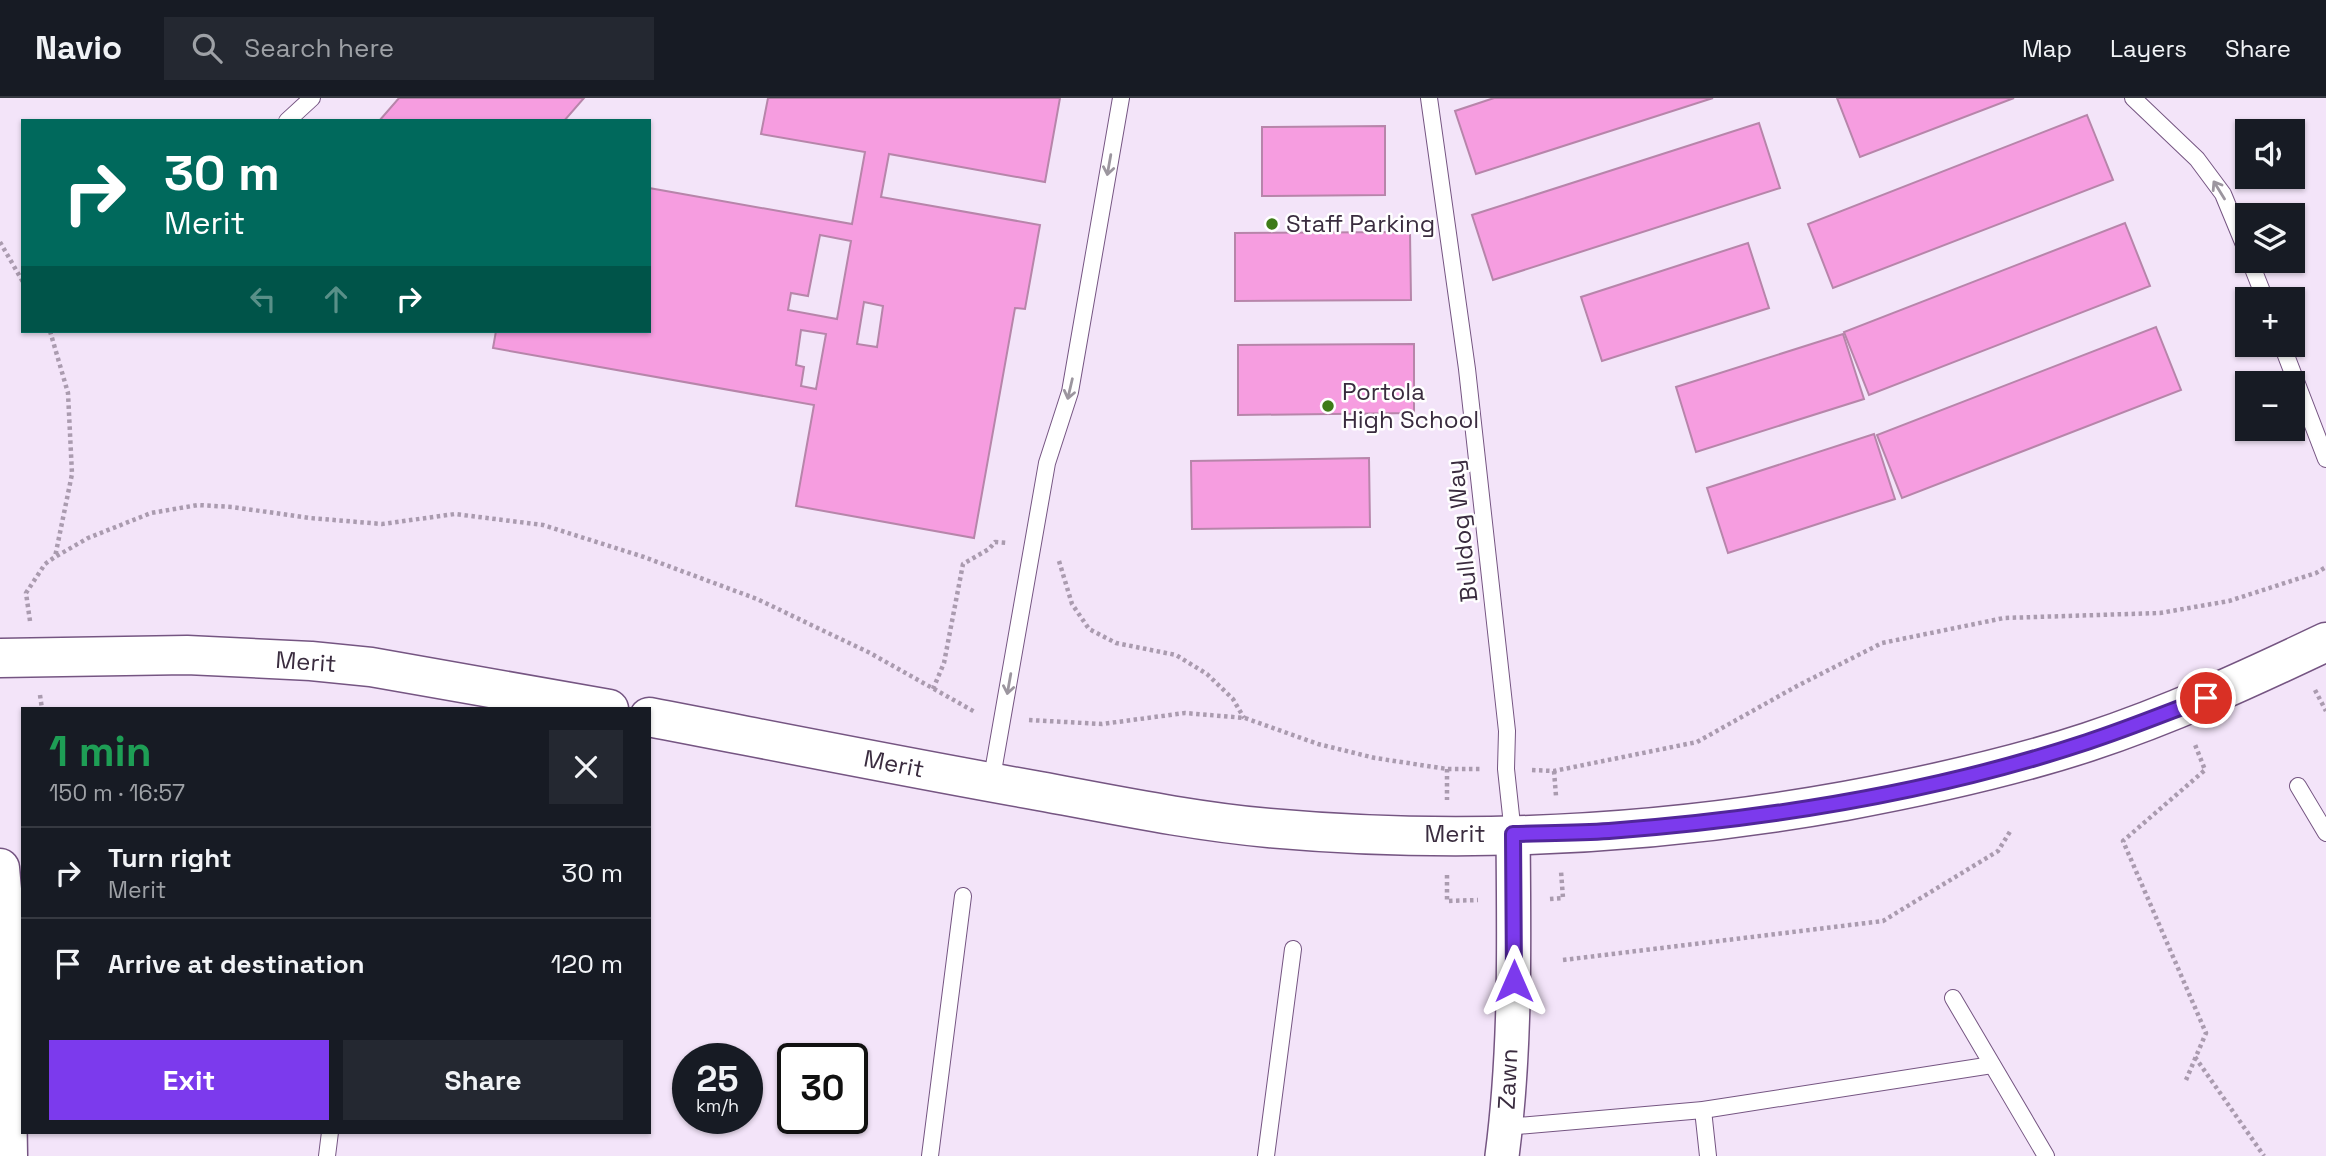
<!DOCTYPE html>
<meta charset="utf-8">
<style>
body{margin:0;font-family:"Space Grotesk",sans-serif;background:#242831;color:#f1f3f6;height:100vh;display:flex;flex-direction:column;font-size:26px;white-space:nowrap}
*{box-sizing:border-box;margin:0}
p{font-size:23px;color:#9ea1a6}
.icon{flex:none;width:38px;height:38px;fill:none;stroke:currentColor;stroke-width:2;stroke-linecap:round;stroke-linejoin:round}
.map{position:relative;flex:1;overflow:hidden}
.drawer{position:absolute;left:21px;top:609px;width:630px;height:427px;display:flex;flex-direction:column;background:#171b24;border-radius:0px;box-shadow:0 2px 5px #0004}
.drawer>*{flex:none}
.guide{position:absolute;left:21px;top:21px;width:630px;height:214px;border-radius:0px;box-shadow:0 2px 5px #0004;background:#00695c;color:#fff;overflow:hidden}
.tools{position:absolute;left:2235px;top:21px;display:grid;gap:14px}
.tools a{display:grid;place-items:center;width:70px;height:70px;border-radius:0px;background:#171b24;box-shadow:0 2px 5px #0004;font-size:35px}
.speed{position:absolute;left:672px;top:945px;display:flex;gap:14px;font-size:35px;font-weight:700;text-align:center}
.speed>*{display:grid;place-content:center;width:91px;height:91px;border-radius:50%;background:#171b24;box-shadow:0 2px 5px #0004;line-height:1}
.speed small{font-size:18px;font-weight:400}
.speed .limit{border:4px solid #111;border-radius:10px;background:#fff;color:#111}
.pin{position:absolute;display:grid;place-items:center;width:60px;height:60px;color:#fff;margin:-30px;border:4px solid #fff;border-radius:50%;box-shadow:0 2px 7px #0007}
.me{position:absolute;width:77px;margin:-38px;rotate:0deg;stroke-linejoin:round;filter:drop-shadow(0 0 5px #0008)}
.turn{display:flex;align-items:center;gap:24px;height:147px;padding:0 28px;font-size:32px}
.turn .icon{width:91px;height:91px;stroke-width:2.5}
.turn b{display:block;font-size:49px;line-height:60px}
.lanes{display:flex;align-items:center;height:66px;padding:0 28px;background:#0003;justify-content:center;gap:35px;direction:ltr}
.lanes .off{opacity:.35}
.round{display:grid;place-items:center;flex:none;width:74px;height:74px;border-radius:0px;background:#242831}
.summary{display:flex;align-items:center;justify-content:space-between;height:119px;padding:0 28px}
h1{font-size:42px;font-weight:700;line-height:52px;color:#1e9e55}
.cta{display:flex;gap:14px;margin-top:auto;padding:14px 28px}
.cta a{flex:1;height:80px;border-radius:0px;background:#7c3aed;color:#fff;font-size:28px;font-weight:700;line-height:80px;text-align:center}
.cta a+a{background:#242831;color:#f1f3f6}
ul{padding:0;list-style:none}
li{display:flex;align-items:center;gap:21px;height:91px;padding:0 28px;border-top:2px solid #363941}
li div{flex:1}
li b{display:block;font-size:26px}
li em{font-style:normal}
header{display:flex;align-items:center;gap:42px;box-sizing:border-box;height:98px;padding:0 35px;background:#171b24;border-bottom:2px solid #363941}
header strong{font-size:33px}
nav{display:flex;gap:38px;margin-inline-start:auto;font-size:24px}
.search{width:490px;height:63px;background:#242831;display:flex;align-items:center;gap:18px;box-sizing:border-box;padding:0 24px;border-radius:0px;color:#9ea1a6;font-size:26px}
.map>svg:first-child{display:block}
.building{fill:#f69de0;stroke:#b785aa;stroke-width:2;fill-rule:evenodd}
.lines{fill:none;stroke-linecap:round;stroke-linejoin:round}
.lane-casing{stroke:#755582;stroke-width:18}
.street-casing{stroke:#755582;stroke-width:36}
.secondary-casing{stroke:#755582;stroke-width:41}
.path{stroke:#aa9baf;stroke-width:4.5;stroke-dasharray:3.5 3.5;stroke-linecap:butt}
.lane{stroke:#fff;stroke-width:16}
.street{stroke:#fff;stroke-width:33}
.secondary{stroke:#fff;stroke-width:38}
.oneway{stroke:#9c969f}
.route-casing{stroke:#51269a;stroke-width:18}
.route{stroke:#7c3aed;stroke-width:12}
.poi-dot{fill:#3e7b17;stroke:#fff;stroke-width:2.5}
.labels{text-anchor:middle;stroke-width:5;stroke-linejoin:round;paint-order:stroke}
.poi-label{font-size:24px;fill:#3a2c3f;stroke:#fff;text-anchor:start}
.street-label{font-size:24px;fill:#3a2c3f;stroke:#fff}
</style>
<header>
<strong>Navio</strong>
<div class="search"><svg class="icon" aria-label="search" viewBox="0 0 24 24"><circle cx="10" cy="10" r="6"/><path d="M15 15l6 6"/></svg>Search here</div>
<nav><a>Map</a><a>Layers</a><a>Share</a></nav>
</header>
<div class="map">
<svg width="2326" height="1058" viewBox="0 0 2326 1058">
<rect width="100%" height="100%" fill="#f3e4f9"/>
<g class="building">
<polygon points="399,0 584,0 564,23 379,23"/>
<path d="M768,0h292l-15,84 -156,-28 -8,43 159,28 -15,84 -10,-1 -41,230 -178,-32 18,-101 -321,-57 3,-17h153v-143l203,36 13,-72 -104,-18zM820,137l31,6 -14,78 -49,-9 3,-17 17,3zM864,204l19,4 -6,41 -20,-3zM801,232l25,4 -10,55 -15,-3 3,-19 -8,-2z"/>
<polygon points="1494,0 1713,0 1476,76 1455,13"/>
<polygon points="1837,0 2014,0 1860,59"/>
<polygon points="2087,17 2113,82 1833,190 1808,126"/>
<polygon points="1759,25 1780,90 1493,182 1472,117"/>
<polygon points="1385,28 1385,97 1262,98 1262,29"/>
<polygon points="2125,125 2150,188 1869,297 1844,234"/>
<polygon points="1410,134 1411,202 1235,203 1235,135"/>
<polygon points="1748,145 1769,210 1602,263 1581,199"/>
<polygon points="2156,229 2181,292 1902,400 1877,337"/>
<polygon points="1843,236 1864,301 1696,354 1676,289"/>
<polygon points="1414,246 1414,315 1238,317 1238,247"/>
<polygon points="1874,336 1895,401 1728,455 1707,390"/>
<polygon points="1369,360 1370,429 1192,431 1191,363"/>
</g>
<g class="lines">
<defs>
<g id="lane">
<polyline points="1429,0 1467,271 1507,633 1506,671 1513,736"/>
<polyline points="2133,0 2197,61 2223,96 2247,154"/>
<polyline points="287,23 312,0"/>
<polyline points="2250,163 2265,201"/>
<polyline points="2282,247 2326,361"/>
<polyline points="991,685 1047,365 1070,294 1121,0"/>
<polyline points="2298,688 2326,735"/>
<polyline points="1953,900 2046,1058"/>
<polyline points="1703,1012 1708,1058"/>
<polyline points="1506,1029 1703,1012 1992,967"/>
<polyline points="327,1058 330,1034"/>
<polyline points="930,1058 963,798"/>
<polyline points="1266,1058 1293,851"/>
</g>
<path id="street" d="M1502,1058c14,-106 12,-215 11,-322"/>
<g id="secondary">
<polyline points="0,560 187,557 311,563 371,569 609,611"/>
<path d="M649,619c130,25 260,51 390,74 76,14 153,30 230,37 191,17 387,7 576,-27 81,-15 164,-33 243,-59 82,-27 160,-63 238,-100"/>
<polyline points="0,770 4,813 8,1058"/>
</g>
</defs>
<use href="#lane" class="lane-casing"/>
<use href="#street" class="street-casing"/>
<use href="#secondary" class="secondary-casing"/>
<g class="path">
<polyline points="0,144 23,184"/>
<polyline points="50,233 68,295 72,376 55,459"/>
<polyline points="1059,463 1072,506 1089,531 1116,545 1176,557 1207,576 1233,601 1244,620"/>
<polyline points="30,523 26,495 45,466 55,459 88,440 151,415 198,407 232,409 310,420 382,426 455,416 543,427 644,459 757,501 870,555 975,614"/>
<polyline points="933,591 944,565 963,466 989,451 995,444 1007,445"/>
<polyline points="2315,592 2326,613"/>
<polyline points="40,597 42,611"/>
<polyline points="1029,622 1102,626 1185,615 1245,620 1318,646 1375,660 1447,671 1481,671"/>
<polyline points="1447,671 1447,702"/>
<polyline points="1532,672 1554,673 1697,644 1797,588 1882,545 2004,520 2160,515 2229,503 2316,475 2326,469"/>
<polyline points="1554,673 1556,698"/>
<polyline points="1447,777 1447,803 1478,802"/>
<polyline points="1550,801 1563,800 1561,773"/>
<polyline points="1563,862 1883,823 1998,753 2011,732"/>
<polyline points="2195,959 2264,1058"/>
<polyline points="2186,982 2206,935 2123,743 2205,672 2194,644"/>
</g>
<use href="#lane" class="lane"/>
<use href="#street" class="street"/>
<use href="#secondary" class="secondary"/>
</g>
<defs><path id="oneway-shaft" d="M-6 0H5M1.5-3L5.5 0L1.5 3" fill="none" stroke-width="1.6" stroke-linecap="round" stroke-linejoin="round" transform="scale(1.75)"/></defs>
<g class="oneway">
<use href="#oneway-shaft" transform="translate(1109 67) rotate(100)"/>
<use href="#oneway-shaft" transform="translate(2219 92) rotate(-122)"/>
<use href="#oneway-shaft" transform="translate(1070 291) rotate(103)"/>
<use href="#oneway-shaft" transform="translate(1009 586) rotate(100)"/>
</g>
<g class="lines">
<defs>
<path id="route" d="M1514,883l-1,-147c32,-1 64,-1 96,-3 160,-12 324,-38 478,-89 40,-13 79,-29 119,-44"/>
</defs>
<use href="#route" class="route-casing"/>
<use href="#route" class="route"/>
</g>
<g class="poi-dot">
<circle cx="1272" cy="126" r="7"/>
<circle cx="1328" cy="308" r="7"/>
</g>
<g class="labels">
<g class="poi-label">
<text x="1286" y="134">Staff Parking</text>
<text x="1342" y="302">Portola<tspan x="1342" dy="28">High School</tspan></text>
</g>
<g class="street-label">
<text transform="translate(1462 433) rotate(-96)" y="8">Bulldog Way</text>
<text transform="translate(306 564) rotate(4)" y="8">Merit</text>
<text transform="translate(894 666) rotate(11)" y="8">Merit</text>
<text x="1455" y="744">Merit</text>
<text transform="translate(1508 981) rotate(-87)" y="8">Zawn</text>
</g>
</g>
</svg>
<div class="tools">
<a><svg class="icon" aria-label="sound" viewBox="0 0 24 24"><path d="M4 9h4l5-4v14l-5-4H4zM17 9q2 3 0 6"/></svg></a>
<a><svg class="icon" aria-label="layers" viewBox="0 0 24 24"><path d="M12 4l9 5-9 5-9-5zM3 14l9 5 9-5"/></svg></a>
<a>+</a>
<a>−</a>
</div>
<div class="speed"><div>25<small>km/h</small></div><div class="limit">30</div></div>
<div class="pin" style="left:2206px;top:600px;background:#d93025"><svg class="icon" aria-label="arrive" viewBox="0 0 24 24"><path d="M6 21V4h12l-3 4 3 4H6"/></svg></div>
<svg class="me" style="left:1514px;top:883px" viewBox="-20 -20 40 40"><path d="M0-17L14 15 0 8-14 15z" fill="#7c3aed" stroke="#fff" stroke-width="4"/></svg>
<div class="guide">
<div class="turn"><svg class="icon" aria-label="right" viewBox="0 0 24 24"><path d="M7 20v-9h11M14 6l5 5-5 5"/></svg><div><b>30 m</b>Merit</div></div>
<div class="lanes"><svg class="icon off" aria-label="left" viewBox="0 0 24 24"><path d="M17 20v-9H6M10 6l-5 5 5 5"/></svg><svg class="icon off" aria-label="ahead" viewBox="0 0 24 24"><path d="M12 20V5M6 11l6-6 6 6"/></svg><svg class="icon" aria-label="right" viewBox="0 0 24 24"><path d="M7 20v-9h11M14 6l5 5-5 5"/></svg></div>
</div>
<section class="drawer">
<div class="summary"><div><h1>1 min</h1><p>150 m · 16:57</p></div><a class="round"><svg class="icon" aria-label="close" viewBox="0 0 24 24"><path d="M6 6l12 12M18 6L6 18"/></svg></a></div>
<ul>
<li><svg class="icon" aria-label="right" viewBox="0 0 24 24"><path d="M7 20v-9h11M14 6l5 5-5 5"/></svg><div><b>Turn right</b><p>Merit</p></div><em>30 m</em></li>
<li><svg class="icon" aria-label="arrive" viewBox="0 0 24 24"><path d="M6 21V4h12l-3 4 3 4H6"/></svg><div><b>Arrive at destination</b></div><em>120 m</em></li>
</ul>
<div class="cta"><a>Exit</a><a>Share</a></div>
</section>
</div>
